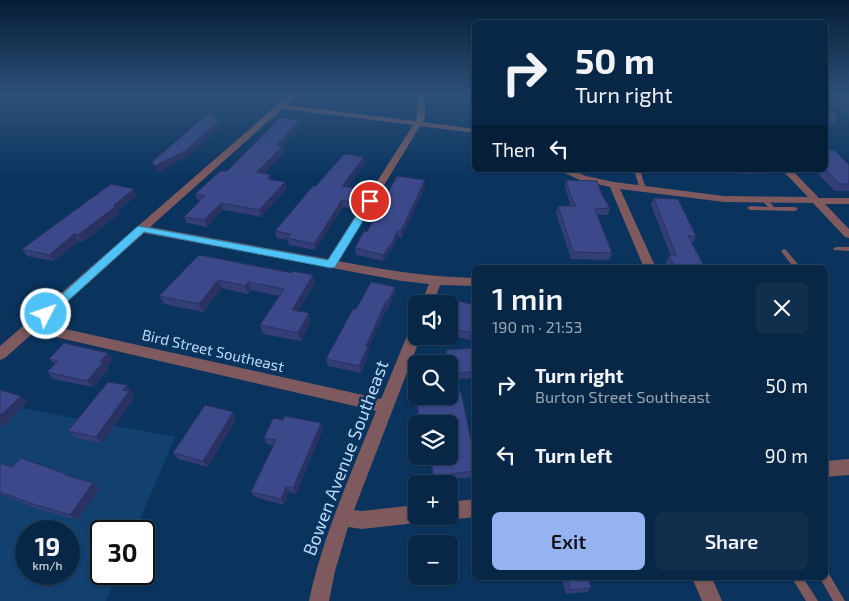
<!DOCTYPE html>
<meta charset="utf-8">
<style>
body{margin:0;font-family:"Exo 2",sans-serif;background:#112f4d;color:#f1f3f6;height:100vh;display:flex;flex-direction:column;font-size:19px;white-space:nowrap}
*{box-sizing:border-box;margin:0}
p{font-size:16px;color:#98a5b3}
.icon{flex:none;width:28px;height:28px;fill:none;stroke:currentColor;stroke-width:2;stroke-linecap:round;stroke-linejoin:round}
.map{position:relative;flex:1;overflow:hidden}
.side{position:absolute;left:472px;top:265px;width:356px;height:315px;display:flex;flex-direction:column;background:#082746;border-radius:8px;box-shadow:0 1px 4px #0004,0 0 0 1px #29445f}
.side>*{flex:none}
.hud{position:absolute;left:472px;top:20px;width:356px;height:152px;border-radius:8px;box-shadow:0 1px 4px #0004,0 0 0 1px #29445f;background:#082746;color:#f1f3f6;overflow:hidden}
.fabs{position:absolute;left:408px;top:295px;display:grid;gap:10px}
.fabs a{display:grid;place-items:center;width:50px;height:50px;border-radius:8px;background:#082746;box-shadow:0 1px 4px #0004,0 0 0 1px #29445f;font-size:25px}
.speed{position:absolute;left:15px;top:520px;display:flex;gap:10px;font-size:25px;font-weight:700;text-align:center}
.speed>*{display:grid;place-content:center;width:65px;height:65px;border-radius:50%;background:#082746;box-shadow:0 1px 4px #0004,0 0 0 1px #29445f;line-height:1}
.speed small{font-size:12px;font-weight:400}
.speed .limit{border:2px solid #111;border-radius:8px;background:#fff;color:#111}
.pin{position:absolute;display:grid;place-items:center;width:42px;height:42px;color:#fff;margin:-21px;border:2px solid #fff;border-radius:50%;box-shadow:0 1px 5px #0007}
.me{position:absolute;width:55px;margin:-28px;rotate:49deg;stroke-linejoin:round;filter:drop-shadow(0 0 4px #0008)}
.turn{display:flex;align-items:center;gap:18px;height:105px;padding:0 20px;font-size:22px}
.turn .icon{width:65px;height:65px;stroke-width:2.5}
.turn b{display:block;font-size:35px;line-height:42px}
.then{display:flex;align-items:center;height:48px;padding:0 20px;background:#0003;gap:10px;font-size:19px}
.round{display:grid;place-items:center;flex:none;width:52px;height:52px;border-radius:8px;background:#112f4d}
.head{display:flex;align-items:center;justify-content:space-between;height:85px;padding:0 20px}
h1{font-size:30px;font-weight:600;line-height:38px}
.primary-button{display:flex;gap:10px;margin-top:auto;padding:10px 20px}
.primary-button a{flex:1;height:58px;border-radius:8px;background:#95b2f1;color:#111;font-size:20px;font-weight:600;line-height:58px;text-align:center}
.primary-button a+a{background:#112f4d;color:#f1f3f6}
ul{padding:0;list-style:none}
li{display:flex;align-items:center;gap:15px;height:70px;padding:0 20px}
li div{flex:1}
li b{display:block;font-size:19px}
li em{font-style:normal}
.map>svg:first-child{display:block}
.built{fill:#12406f;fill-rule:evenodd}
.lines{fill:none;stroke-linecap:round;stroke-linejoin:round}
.service{fill:#7e595d;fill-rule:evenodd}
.minor{fill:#7e595d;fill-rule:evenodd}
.wall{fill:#333e76}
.shaded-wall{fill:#293260}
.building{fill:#3b4889;stroke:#293260}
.route{fill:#4fc3f7;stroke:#337fa1}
.labels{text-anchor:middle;stroke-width:5;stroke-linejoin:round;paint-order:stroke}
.street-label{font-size:15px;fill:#bedafb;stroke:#0a345e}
.near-street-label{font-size:18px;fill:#bedafb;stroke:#0a345e}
</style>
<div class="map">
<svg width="849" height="601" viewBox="0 0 849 601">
<rect width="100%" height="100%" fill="#0a345e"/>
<path class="built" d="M0,404l175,33 -40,94h-34v43h16l-11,27h-106zM26,531h43v43h-43z"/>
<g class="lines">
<g class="service">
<polygon points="634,170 640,170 646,189 645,190 641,190 640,189"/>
<polygon points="765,198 767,199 774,207 795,207 798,209 795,211 750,210 747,208 750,206 768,207 762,200"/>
<polygon points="836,247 849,247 849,251 834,250 833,249"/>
<polygon points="784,249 786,250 801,268 794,268 781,251"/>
<polygon points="826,573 829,574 845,601 833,601 820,578 826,578"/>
<polygon points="792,578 803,578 818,601 806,601"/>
</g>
<g class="minor">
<path d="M290,94h8l-11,11 128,16 2,-4 1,-23h7v23l-2,5 52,7v4l-55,-7 -82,135c46,9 90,16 137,17v8l-35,-1 -7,19h-12l8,-20 -27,-3 -258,-48 -101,91 338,75 28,-68 2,-4 5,-1v10h5l-67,174 8,1 54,-6v11h8l-2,4 -6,3 -54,6 -14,-2 -13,44 -6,30h-20c14,-66 42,-127 67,-190l-342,-79 -29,26 -5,2v-14zM282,109l131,16 -85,134 -178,-32z"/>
<polygon points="826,94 849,94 849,98 826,96"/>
<polygon points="558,170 571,170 586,176 614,182 724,196 808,197 782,170 792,170 819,198 849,198 849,204 825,204 849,229 849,238 845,237 813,203 724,202 620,189 656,268 644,268 610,187 580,180"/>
<polygon points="849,459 849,475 826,477 826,461"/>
<polygon points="475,499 475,517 449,520 443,517 449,516 449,502"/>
<polygon points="692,578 712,578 722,601 702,601"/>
</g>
</g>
<g class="wall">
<polygon points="835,94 849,94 849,116 843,111 832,98"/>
<polygon points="826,102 838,119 834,125 826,125"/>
<polygon points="301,126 283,146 285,152 263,174 287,188 261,217 223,210 207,227 187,223 184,217 200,201 198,200 195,194 227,171"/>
<polygon points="364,157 365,163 347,187 359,189 360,196 351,208 343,207 315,250 289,245 288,240 277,238 275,231 316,186"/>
<polygon points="849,165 849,191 835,191 814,170 826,170"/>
<polygon points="739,170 773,170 771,173 743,174"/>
<polygon points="566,180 603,197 610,208 608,215 597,215 612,253 609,260 571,259 556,213 558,206 571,206 565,187"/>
<polygon points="425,187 402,237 398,237 392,249 383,261 356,255 355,248 367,232"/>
<polygon points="137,195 118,211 120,213 83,242 79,241 54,261 27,256 22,249"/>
<polygon points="654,198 696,236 693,243 692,243 705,268 668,268 666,263 669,256 671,256 651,205"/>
<polygon points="199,255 292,273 313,275 315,283 298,311 311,321 301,341 263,334 260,325 279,296 251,290 248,294 222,288 203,312 164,304 159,296"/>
<polygon points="395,287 395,293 388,308 387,308 368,349 369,353 361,373 328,366 326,359 356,309"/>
<polygon points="475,305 475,326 471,340 449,335 449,327"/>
<polygon points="475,348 475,378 453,379 452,371 449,371 449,364 446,364 446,350"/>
<polygon points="49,359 113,359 107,366 109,368 93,387 53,379 47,372 55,364"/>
<polygon points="127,385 132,392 131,393 135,397 102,443 75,438 68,431"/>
<polygon points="461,392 472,445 475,445 475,477 433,481 430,456 449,456 449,424 419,424 417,399 424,398 424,396 449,396 449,393"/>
<polygon points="233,412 236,419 208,467 178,459 173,453"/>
<polygon points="323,429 296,494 289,492 284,505 255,497 251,492 274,445 267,444 264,438"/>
<polygon points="0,463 12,467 66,474 69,476 93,483 100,488 77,520 38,509 0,494"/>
<polygon points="562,578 620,578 588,580 591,588 587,592 566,594"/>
</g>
<g class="shaded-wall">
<polygon points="300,120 301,126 281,148 283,146 285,152 258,179 257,172 277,145"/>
<polygon points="218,121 220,127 188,156 158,173 155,166"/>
<polygon points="364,157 365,163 343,192 342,186"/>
<polygon points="425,180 425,187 402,237 401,231"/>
<polygon points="285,182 287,188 261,217 259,210"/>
<polygon points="134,189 137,195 118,211 120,213 83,242 78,235 113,206"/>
<polygon points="359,189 360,196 351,208 350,202"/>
<polygon points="342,200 343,207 315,250 314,244"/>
<polygon points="221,203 223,210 207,227 204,220"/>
<polygon points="398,230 398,237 392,249 383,261 383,255"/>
<polygon points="74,234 79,241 54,261 49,255"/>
<polygon points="313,275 315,283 294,318 292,310"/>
<polygon points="218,280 222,288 203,312 199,304"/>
<polygon points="248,282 251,290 248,294 245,286"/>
<polygon points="395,287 395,293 388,308 388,301"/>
<polygon points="386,301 387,308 368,349 369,353 361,373 359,366 366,346"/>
<polygon points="309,313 311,321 301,341 298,333"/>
<polygon points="475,322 475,326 471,340 472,333"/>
<polygon points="108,353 113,359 107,366 109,368 93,387 87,381 100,361"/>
<polygon points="127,385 132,392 131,393 135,397 102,443 96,437"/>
<polygon points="21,396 28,402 3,427 0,425 0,416"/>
<polygon points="233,412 236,419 208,467 203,461"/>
<polygon points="321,423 323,429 296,494 293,488"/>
<polygon points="93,483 100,488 77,520 70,515"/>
<polygon points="286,487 289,492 284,505 281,499"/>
</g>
<g class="building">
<polygon points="837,94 849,94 849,107 847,105"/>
<polygon points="826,102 838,119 826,118"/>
<polygon points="210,112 218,121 186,150 155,166 152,162"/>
<polygon points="280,118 300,120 277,145 283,146 257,172 271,175 267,179 285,182 259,210 221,203 204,220 184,217 205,196 195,194 220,171 227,171"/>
<polygon points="826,150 834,150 849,165 849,184 840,184 825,170 826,170"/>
<polygon points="344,154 364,157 342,186 359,189 350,202 342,200 314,244 287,238 291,234 275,231 313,186 316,186"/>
<polygon points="397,176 425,180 401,231 398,230 392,243 383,255 355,248 364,231 367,232"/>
<polygon points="566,180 597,181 603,197 610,208 595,209 612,253 573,252 558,206 576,206 571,197"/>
<polygon points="111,184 134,189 113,206 116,206 78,235 74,234 49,255 22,249"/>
<polygon points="654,198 678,199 696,236 688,236 705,268 675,268 669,256 676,255"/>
<polygon points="199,255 292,273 293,271 313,275 292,310 309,313 298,333 260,325 284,289 248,282 245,286 218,280 199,304 159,296"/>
<polygon points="371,282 395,287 388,301 386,301 366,346 368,346 359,366 326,359 353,309 356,309"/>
<polygon points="458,301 475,305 475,322 472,333 449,328"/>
<polygon points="64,343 108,353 100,361 103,362 87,381 47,372 58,361 49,359"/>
<polygon points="475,348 475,372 454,373 453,364 447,364 446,350"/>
<polygon points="108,382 127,385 123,390 129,391 96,437 68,431"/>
<polygon points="0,390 21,396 0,416"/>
<polygon points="461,392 472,445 475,445 475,471 433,476 431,456 449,456 449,424 428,424 427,421 419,422 417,399 424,398 424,396 449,396 449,393"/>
<polygon points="205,405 233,412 203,461 173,453"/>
<polygon points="285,416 321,423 293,488 286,487 281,499 251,492 276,440 264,438 273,418 283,420"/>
<polygon points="21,458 66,474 65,475 93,483 70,515 30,503 0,492 0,463 12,467"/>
<polygon points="567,578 588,578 591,588 570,590"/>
</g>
<linearGradient id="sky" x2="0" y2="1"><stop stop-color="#061d34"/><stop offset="0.53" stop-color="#2d5079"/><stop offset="1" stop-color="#2d5079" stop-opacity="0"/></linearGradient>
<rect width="849" height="178" fill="url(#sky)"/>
<polygon class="route" points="367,199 373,199 375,201 335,267 331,268 144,232 50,317 42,317 40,314 138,226 328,260"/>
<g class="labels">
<g class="street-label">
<text transform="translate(213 351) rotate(13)" y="5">Bird Street Southeast</text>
</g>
<g class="near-street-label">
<text transform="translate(346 458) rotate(-69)" y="6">Bowen Avenue Southeast</text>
</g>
</g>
</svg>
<div class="fabs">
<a><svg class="icon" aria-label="sound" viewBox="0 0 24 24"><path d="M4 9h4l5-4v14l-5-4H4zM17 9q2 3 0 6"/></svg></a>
<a><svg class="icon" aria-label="search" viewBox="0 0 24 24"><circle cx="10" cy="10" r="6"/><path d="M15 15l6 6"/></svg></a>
<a><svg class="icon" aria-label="layers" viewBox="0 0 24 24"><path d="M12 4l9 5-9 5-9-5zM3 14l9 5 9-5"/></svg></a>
<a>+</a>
<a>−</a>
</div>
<div class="speed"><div>19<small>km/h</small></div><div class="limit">30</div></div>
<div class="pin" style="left:370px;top:201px;background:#d93025"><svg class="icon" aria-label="arrive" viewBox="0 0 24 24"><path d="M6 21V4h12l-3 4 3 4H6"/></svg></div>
<svg class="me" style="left:46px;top:314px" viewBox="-20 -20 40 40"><circle r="17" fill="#4fc3f7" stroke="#fff" stroke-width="3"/><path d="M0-11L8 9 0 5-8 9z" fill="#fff"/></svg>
<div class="hud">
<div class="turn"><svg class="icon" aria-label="right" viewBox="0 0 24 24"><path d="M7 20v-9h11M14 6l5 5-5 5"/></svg><div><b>50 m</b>Turn right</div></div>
<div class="then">Then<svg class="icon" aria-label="left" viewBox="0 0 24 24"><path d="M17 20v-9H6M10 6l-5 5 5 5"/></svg></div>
</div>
<section class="side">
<div class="head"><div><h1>1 min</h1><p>190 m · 21:53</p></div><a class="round"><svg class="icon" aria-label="close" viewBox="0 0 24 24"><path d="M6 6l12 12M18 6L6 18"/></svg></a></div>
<ul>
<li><svg class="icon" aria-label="right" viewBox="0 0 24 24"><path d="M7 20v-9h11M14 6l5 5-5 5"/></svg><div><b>Turn right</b><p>Burton Street Southeast</p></div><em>50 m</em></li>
<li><svg class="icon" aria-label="left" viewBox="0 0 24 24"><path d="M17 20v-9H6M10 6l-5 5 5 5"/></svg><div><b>Turn left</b></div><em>90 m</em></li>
</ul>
<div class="primary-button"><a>Exit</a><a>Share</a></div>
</section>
</div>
